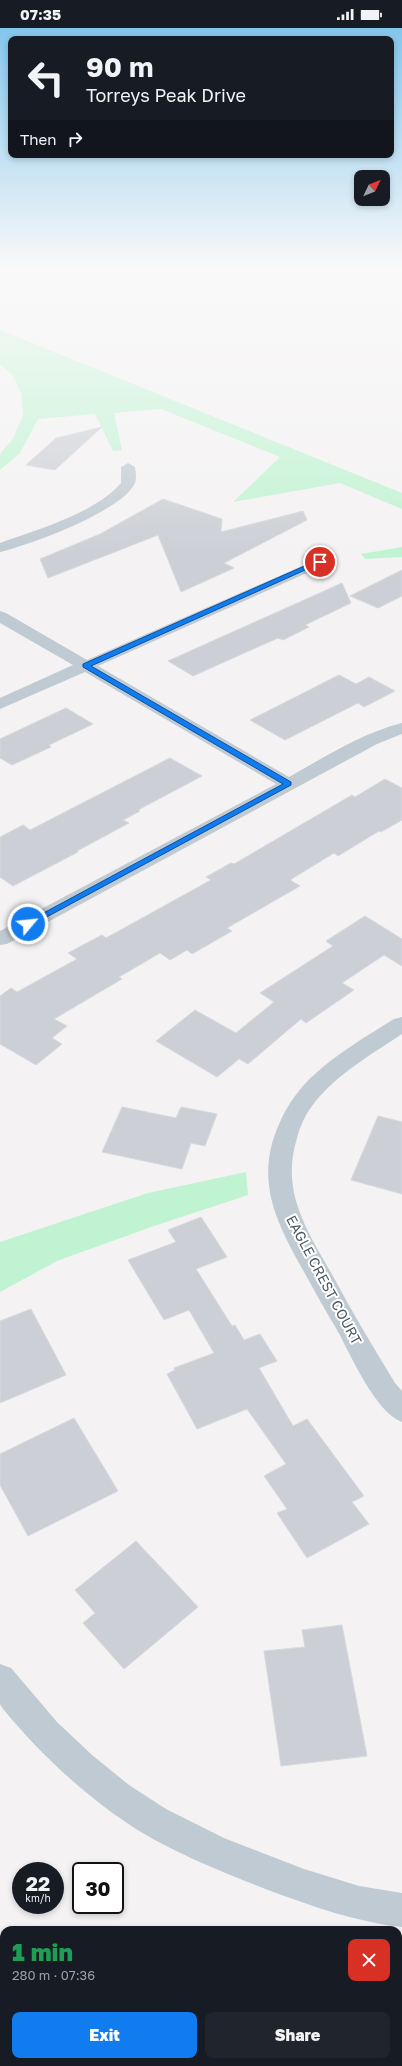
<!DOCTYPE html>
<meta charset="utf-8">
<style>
body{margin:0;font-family:"Golos Text",sans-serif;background:#20242c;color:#f1f3f6;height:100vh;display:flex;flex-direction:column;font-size:15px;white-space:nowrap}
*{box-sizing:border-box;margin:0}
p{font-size:13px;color:#9ea1a6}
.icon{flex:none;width:22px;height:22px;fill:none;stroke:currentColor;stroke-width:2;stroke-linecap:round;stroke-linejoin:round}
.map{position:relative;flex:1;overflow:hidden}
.details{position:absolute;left:0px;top:1898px;width:402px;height:140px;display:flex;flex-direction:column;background:#171b24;border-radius:12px 12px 0 0;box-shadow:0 2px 6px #0003}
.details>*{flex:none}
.hud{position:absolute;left:8px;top:8px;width:386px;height:122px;border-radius:8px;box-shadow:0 2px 6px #0003;background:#171b24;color:#f1f3f6;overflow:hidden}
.needle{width:26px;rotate:47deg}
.controls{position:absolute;left:354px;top:142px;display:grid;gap:8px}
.controls a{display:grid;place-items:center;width:36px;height:36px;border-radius:8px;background:#171b24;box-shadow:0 2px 6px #0003;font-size:20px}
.speed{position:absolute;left:12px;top:1834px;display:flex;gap:8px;font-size:20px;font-weight:700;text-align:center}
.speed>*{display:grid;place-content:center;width:52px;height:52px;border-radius:50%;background:#171b24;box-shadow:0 2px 6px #0003;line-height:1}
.speed small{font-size:10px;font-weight:400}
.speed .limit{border:2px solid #111;border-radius:6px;background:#fff;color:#111}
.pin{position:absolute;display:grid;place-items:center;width:34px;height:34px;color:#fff;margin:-17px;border:2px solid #fff;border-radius:50%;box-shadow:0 1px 4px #0007}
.me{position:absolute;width:44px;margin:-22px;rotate:62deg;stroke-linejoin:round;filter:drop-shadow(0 0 3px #0008)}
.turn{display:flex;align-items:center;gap:14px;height:84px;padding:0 12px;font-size:18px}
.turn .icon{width:52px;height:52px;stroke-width:2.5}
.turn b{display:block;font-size:28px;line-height:34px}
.then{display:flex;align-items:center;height:38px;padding:0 12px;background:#0003;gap:8px;font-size:15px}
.round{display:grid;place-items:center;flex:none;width:42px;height:42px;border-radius:8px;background:#20242c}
.summary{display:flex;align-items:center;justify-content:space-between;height:68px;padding:0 12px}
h1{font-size:24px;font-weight:800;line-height:30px;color:#1e9e55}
.primary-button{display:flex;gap:8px;margin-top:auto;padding:8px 12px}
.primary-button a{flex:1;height:46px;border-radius:8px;background:#117bf0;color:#fff;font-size:16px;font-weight:800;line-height:46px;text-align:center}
.primary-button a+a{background:#20242c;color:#f1f3f6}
.status{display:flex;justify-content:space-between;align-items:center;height:28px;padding:0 20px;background:#171b24;direction:ltr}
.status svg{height:11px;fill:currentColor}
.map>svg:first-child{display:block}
.green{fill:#c0f3d2}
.building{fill:#cccfd5;stroke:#d6d9de}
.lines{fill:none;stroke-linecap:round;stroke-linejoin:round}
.street{fill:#c0cad2;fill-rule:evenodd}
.route{fill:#117bf0;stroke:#0b509c}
.labels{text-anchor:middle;stroke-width:4;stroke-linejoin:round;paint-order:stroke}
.street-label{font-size:14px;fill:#495661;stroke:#fff}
</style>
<div class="status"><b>07:35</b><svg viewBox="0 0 49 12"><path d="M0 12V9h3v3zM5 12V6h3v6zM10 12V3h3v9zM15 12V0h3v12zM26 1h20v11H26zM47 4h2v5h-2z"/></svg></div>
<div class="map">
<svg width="402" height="2038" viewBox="0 0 402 2038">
<rect width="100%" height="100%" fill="#f4f2f2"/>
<g class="green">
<polygon points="0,302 402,465 402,481 340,455 233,474 280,429 161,381 114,385 122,422 113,423 95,386 38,391 20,425 0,442 0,426 13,411 23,387 21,366 14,349 0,336"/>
<polygon points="402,519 402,529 365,531 361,526"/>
<polygon points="246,1144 248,1167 151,1199 57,1233 0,1264 0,1214 148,1165"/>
</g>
<g class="building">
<polygon points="102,399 55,442 26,437 56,410"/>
<polygon points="163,471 222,491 221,504 303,483 307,492 224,535 234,540 181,564 158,507 48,550 40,531 100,506"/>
<polygon points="402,542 402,568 378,580 350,568"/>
<polygon points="342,555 351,575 305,597 309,599 283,612 278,610 193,648 168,633"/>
<polygon points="339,647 356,656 369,649 395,663 364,679 358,675 285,712 250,692"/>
<polygon points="66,680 93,696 49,717 51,719 12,737 0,730 0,711"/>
<polygon points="170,730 202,748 138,782 140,783 123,792 129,795 77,823 78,824 13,858 0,849 0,809 23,797 30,802"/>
<polygon points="385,751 402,760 402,792 381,804 379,803 338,828 334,825 290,852 300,858 227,900 232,903 192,926 187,922 170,932 160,925 119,949 122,951 54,991 67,998 52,1010 62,1016 36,1037 0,1016 0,968 11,960 17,964 77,931 68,925 102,907 106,910 211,852 206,849 231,835 234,836 352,767 355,769"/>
<polygon points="365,888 402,911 402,938 384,927 342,955 354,962 306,995 301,991 248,1036 239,1031 217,1049 156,1013 195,982 236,1005 274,974 260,965 333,918 326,913"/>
<polygon points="122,1079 176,1090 181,1079 217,1086 205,1118 191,1115 182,1141 102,1124"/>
<polygon points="378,1088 402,1094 402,1166 351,1152"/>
<polygon points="201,1189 227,1229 196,1241 232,1298 235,1297 244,1312 260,1306 277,1333 259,1340 293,1398 307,1391 364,1468 352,1474 369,1496 307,1530 277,1485 287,1481 264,1448 286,1436 247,1381 197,1401 167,1346 175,1342 174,1340 214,1325 189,1282 164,1292 128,1232 176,1214 168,1202"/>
<polygon points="31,1281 66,1347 0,1375 0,1293"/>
<polygon points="74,1390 118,1463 28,1508 0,1457 0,1426"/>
<polygon points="136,1513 198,1579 124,1641 83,1595 95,1585 75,1562"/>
<polygon points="342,1597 367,1728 281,1738 264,1623 305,1619 302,1602"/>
</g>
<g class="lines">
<g class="street">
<path d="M128,435l7,4c1,6 2,13 -1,18 -15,27 -104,60 -134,67v-9c38,-14 94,-29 121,-60v-16z"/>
<path d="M320,530l5,1 2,3 -2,3 -227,101 191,111c36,-20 73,-44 113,-54v11l-25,10 -370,200 -7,1v-14l276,-147 -191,-112 -85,37v-11l73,-33 -73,-42v-12l6,2 81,47z"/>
<path d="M402,989v17c-28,19 -59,36 -82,62 -11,12 -19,26 -23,42 -17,55 11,94 37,140 19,36 40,70 61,105l7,8v31c-27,-10 -51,-67 -65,-92 -12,-20 -23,-40 -34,-60 -28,-50 -49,-92 -23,-148 8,-18 20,-35 35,-48 24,-22 52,-38 79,-55z"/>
<path d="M0,1636l11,4 46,54 35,33 37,30 37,24 58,29 80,31 55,17 43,7v34c-47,-5 -90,-21 -134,-37 -43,-17 -87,-34 -127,-58 -53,-33 -98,-75 -138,-123l-3,-5z"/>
</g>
</g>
<linearGradient id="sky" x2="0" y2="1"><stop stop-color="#83c6ec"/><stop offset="0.46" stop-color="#faf9f9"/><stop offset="1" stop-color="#faf9f9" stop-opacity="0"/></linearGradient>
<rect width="402" height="526" fill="url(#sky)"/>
<polygon class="route" points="318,532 323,534 91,638 291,754 291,757 30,898 25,898 25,895 283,756 83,639 83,636"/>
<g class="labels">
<g class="street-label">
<text transform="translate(324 1252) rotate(62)" y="5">EAGLE CREST COURT</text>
</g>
</g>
</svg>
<div class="controls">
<a><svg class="needle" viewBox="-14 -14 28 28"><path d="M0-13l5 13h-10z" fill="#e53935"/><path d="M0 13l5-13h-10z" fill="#9ea1a6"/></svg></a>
</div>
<div class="speed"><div>22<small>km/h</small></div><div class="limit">30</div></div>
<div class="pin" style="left:320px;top:534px;background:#d93025"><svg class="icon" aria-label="arrive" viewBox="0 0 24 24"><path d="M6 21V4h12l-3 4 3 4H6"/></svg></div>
<svg class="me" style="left:28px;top:896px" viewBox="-20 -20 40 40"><circle r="17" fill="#117bf0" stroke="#fff" stroke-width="3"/><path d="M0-11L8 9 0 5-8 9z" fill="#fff"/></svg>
<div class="hud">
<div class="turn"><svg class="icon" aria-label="left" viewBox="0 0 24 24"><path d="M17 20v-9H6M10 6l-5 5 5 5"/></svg><div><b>90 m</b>Torreys Peak Drive</div></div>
<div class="then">Then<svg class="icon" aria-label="right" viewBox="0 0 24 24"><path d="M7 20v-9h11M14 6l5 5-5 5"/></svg></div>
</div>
<section class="details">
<div class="summary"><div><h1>1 min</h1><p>280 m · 07:36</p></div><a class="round" style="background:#d93025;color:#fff"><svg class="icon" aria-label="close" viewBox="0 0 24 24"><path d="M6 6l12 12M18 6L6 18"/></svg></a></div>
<div class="primary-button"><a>Exit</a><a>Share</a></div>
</section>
</div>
